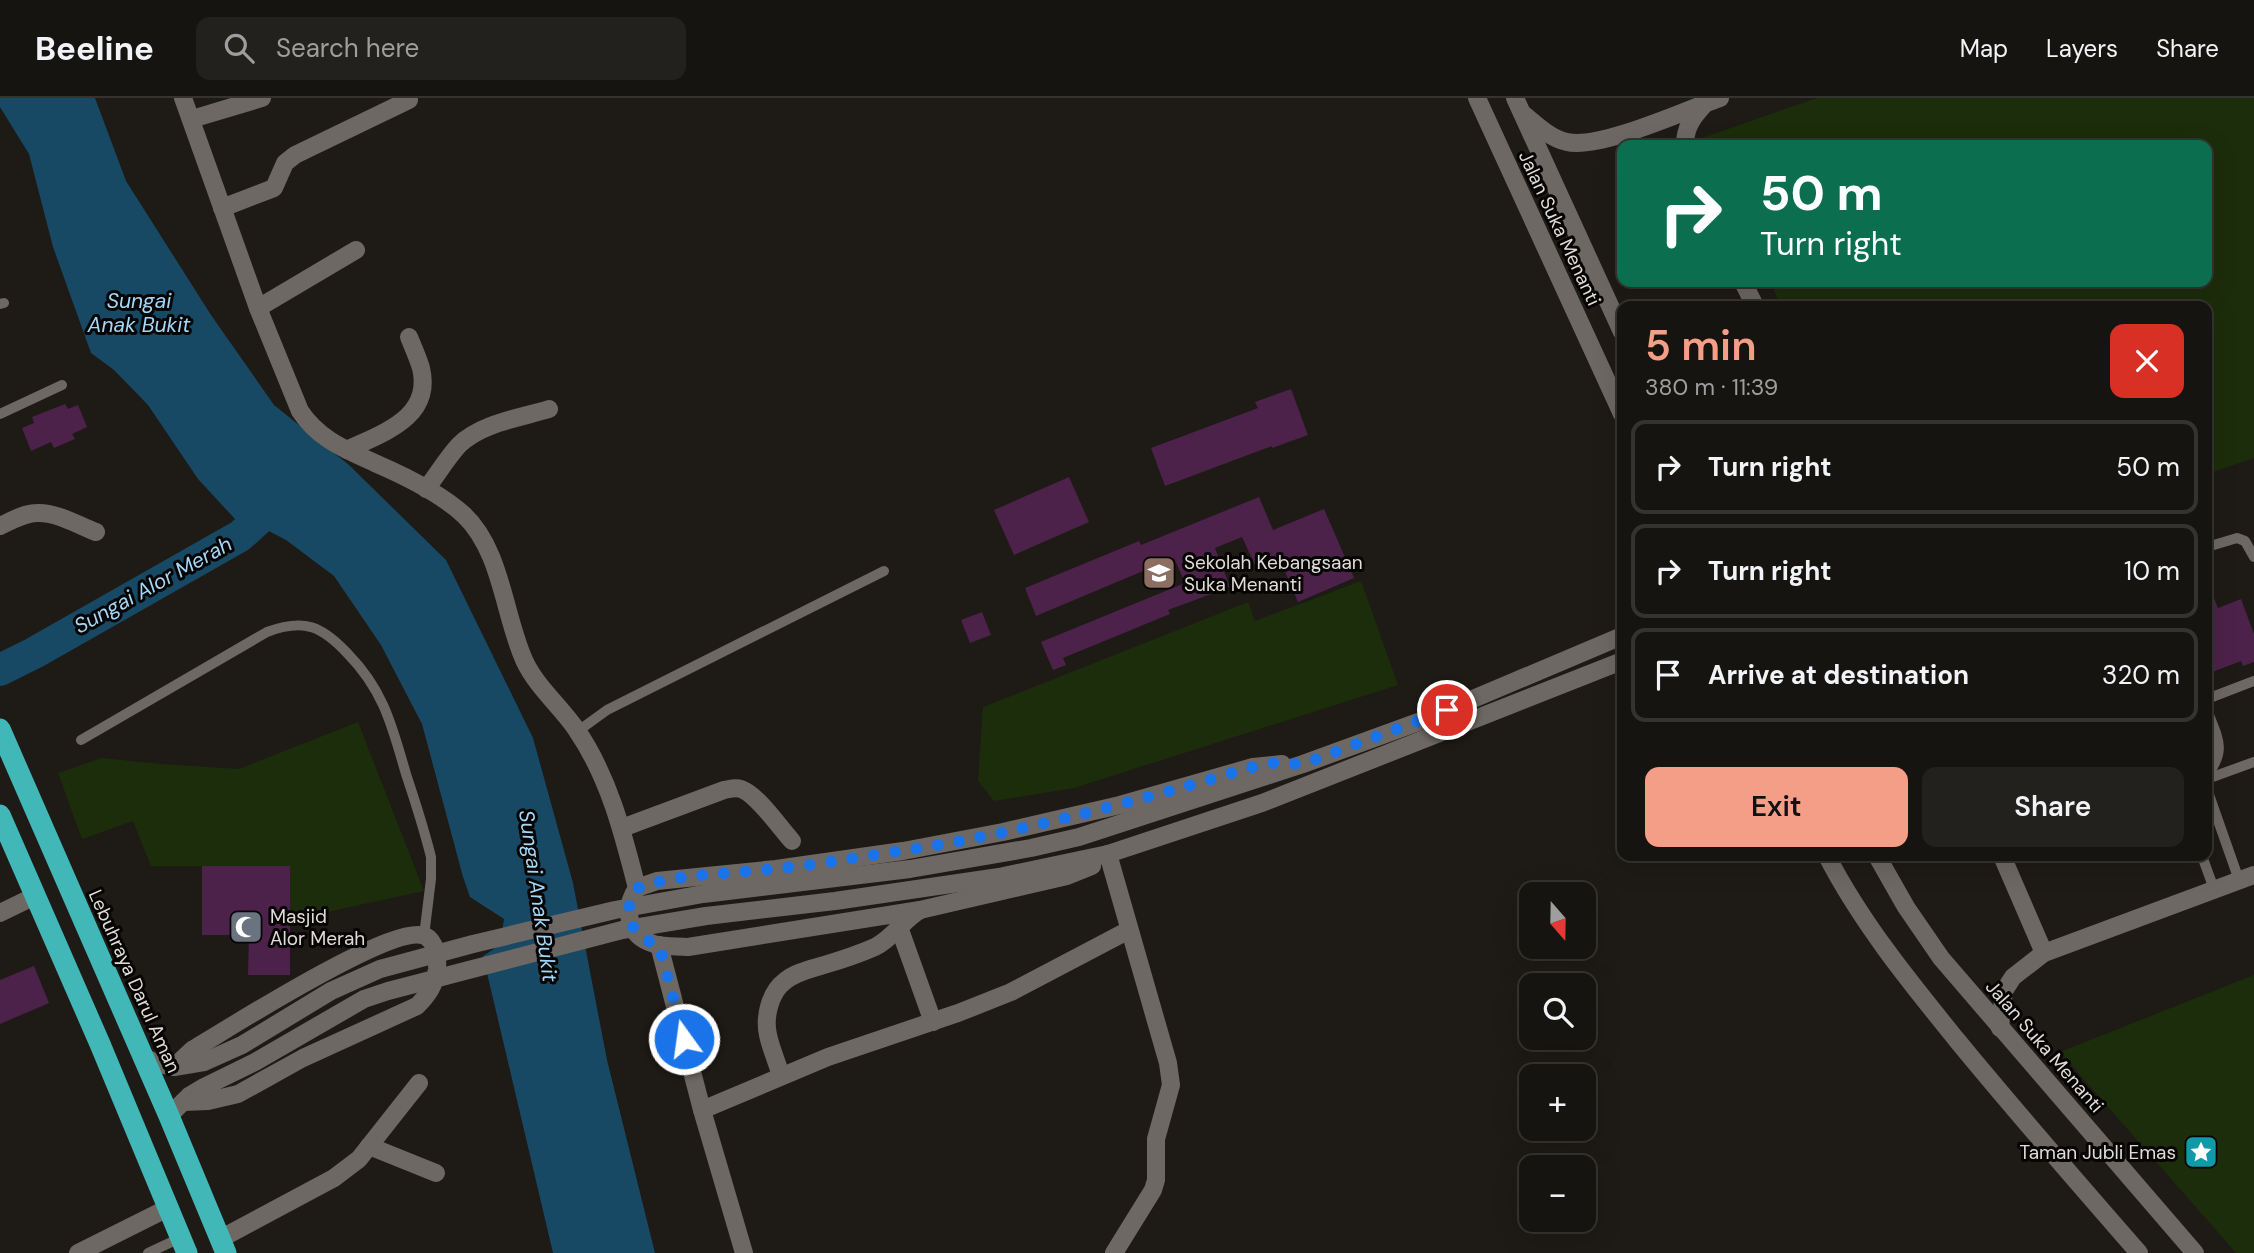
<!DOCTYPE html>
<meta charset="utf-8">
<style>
body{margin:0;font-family:"DM Sans",sans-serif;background:#23211e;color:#f1f3f6;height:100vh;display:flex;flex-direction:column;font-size:26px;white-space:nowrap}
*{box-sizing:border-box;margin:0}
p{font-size:23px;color:#9e9e9f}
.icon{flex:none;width:38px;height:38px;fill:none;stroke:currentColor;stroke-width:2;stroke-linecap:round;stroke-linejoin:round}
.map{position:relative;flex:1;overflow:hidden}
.side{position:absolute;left:1617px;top:203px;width:595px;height:560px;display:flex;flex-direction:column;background:#161410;border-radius:14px;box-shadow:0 7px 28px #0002,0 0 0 2px #353330}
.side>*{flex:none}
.guide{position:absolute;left:1617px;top:42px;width:595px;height:147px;border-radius:14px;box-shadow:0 7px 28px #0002,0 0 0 2px #353330;background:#0b6e4f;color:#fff;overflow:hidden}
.needle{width:46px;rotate:160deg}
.controls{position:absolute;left:1519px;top:784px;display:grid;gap:14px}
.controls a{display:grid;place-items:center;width:77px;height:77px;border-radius:14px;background:#161410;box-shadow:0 7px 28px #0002,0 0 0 2px #353330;font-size:35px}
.pin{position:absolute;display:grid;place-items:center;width:60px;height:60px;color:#fff;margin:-30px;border:4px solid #fff;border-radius:50%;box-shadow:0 2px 7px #0007}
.me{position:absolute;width:77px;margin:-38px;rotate:346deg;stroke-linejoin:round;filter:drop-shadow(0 0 5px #0008)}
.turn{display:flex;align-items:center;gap:24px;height:147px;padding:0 28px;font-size:32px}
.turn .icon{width:91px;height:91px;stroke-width:2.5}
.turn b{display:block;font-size:49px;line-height:60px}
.round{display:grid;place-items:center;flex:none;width:74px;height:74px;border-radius:14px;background:#23211e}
.head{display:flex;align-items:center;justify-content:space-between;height:119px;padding:0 28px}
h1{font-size:42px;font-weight:600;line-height:52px;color:#f49e87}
.cta{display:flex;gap:14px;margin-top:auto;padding:14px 28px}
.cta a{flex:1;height:80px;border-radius:14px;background:#f49e87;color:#111;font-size:28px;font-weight:600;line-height:80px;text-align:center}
.cta a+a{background:#23211e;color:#f1f3f6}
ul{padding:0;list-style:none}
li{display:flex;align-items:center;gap:21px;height:94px;margin:0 14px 10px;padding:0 14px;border:4px solid #353330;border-radius:14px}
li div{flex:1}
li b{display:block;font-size:26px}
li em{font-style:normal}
header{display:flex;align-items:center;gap:42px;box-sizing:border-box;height:98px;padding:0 35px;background:#161410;border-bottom:2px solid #353330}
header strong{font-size:33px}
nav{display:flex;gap:38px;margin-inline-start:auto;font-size:24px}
.search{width:490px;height:63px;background:#23211e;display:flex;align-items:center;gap:18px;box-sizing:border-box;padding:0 24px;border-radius:14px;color:#9e9e9f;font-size:26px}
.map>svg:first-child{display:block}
.green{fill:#1c2d0b}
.water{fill:#174964}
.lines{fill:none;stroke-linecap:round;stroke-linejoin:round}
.river{stroke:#174964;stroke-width:32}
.building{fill:#4c224a}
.lane{stroke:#6d6863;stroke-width:10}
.street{stroke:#6d6863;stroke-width:18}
.secondary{stroke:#6d6863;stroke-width:18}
.highway{stroke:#41b7b7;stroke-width:21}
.route{stroke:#1a73e8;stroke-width:12;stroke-dasharray:0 21.6}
.labels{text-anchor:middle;stroke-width:6;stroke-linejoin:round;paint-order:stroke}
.street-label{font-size:19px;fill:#dfdcd9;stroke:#070504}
.poi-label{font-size:19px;fill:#dfdcd9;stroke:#070504;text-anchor:start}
.water-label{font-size:21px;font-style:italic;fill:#a4d7f8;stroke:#070504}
</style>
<header>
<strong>Beeline</strong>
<div class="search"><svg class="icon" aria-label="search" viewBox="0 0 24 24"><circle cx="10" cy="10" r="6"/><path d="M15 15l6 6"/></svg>Search here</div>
<nav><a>Map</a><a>Layers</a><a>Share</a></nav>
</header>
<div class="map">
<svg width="2254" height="1155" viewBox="0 0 2254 1155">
<rect width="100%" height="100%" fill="#1e1a16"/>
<g class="green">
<polygon points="1817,0 2254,0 2254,360 2207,376 2207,208 1781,208 1770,184 2207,184 2207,47 1706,47 1702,40"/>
<polygon points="1361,483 1398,587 1074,690 994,703 978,683 983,609 1248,504 1255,523"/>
<polygon points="358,624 424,793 290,822 290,768 151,768 133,723 82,741 58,675 102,660 161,666 239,671"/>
<polygon points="2254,877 2254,1155 2236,1155 2060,954"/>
</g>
<polygon class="water" points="0,0 95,0 126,83 211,217 274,307 349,367 446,462 533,640 573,785 607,962 655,1155 553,1155 483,858 500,847 504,821 470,799 463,779 422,626 381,547 334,478 286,442 267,432 240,438 235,421 198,381 148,307 114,272 91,255 53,149 29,56 0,9"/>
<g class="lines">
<polyline class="river" points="0,572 34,555 240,438 271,410"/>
</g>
<g class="building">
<polygon points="1291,291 1308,337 1272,350 1272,348 1165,388 1151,350 1258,310 1255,304"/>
<polygon points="65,306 68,311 78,307 87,329 72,336 75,341 54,350 51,344 31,353 22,330 34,325 32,319"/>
<polygon points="1069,379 1089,424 1014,457 994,412"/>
<polygon points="1259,399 1273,432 1324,411 1354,480 1298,504 1281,464 1258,474 1242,439 1215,450 1230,489 1168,512 1170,516 1063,560 1066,567 1053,572 1041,544 1185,485 1174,460 1036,518 1025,490 1139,443 1141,447"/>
<polygon points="2207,483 2218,510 2241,501 2254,536 2254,564 2243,568 2241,563 2207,576"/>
<polygon points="982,514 991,537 970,545 961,522"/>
<polygon points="202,768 290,768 290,877 248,877 249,837 202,837"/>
<polygon points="34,868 49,905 0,926 0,882"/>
</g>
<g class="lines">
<g class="lane">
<polyline points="0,206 4,205"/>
<polyline points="0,316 62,287"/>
<polyline points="2207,449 2237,440 2245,443 2254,459"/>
<polyline points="2207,601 2254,583"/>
<path d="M2207,612c11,29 20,39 0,66"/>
<polyline points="578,633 607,612 884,473"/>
<path d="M81,642l186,-108c37,-14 55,-6 81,22 36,37 44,72 58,120 9,27 18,55 25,83v22l-7,57"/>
<polyline points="2207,681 2254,664"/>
<polyline points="2207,691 2239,782"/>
<polyline points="2202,758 2214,791"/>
<polyline points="148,1155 180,1140"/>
</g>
<g class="street">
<path d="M183,0l75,210 42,103c19,29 47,39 77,53 30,13 63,29 87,51 38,36 40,102 61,147 12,25 35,44 51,67 33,48 47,104 61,159"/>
<path d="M1522,15c14,11 27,25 45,29 32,8 119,-32 153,-44"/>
<polyline points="192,21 262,0"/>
<path d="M1685,47c0,-17 7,-27 18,-39"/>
<polyline points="222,110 274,90 285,65 295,57 409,2"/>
<polyline points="1743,184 1755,208"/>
<polyline points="258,210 356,152"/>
<path d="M347,352c35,-17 86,-32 74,-82 -3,-10 -8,-21 -12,-31"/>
<path d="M426,391c11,-14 21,-31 33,-44 22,-22 61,-27 90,-36"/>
<path d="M0,428c11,-5 24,-13 37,-13 19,-1 41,12 59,19"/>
<path d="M622,730l102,-38c6,-1 11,-3 17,-1 16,5 39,39 51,52"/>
<polyline points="1108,756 1168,965 1171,987 1156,1041 1156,1082 1153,1092 1114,1155"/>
<polyline points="2002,758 2044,855"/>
<polyline points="0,815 35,798"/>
<polyline points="899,829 933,924"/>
<polyline points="659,847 702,1012 744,1155"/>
<polyline points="2000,930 2004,893 2013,879 2044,855 2254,777"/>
<path d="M781,978c-4,-14 -10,-27 -13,-41 -4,-18 2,-43 17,-54 11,-9 26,-12 39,-16 17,-5 35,-11 51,-18 18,-9 28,-27 45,-37"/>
<polyline points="702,1012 828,959 958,915 1011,894 1129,832"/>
<polyline points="369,1048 436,1075"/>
<polyline points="220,1141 334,1080 359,1061 419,985"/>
<polyline points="78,1155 168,1110"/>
</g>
<g class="secondary">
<polyline points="1477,0 1622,316"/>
<polyline points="1515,0 1622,234"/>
<path d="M1827,758c34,66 82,125 129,183 59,72 121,143 183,214"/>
<polyline points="1877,758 1906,809 1941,860 2195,1155"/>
<path d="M1092,768l-25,10 -147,34 -232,37c-11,-1 -24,0 -34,-3 -27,-8 -31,-35 -17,-56l20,-7 119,-12 127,-18 100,-19 117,-27 133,-38 29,-3"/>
<polyline points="143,959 159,966 174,969 204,964 242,947 331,893 380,871 473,846 615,812 703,796 910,771 1031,750 1079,739 1303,666 1421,623 1622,538"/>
<path d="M174,969l18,-17c36,-21 200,-127 233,-114 11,5 13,23 12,33 -2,16 -9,26 -20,37l-114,52 -65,36 -30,7 -25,1"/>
<polyline points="169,1018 189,998 204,989 255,964 364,901 388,893 622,832 706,818 835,803 999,779 1108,756 1262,705 1622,563"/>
</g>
<g class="highway">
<polyline points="0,631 169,1018 226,1155"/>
<polyline points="0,717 100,946 187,1155"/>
</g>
</g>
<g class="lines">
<path class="route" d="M684,941l-25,-94c-28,-7 -39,-33 -22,-57 43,-15 92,-14 137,-19 42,-4 84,-12 127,-18 119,-18 236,-50 352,-84l20,-4 30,1 144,-54"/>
</g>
<defs>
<symbol id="school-square" viewBox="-11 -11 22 22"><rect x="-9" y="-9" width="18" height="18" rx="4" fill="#8d6e63" stroke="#070504"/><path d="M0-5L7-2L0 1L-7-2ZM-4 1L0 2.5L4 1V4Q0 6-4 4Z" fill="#fff"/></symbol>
<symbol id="mosque-square" viewBox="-11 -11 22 22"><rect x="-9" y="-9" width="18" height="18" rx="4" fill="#6b7280" stroke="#070504"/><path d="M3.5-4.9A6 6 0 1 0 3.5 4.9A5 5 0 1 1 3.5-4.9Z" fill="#fff"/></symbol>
<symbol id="sight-square" viewBox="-11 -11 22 22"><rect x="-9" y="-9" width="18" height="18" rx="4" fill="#0f9aa8" stroke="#070504"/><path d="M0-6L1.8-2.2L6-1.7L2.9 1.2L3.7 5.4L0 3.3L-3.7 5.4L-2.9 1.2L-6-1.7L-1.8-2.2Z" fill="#fff"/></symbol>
</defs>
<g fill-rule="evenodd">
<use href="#school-square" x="1140" y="456" width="38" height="38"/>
<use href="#mosque-square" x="227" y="810" width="38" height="38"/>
<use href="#sight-square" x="2182" y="1035" width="38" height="38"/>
</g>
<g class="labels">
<g class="street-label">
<text transform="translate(1560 130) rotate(65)" y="7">Jalan Suka Menanti</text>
<text transform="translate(135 883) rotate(66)" y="7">Lebuhraya Darul Aman</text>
<text transform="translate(2045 948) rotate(49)" y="7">Jalan Suka Menanti</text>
</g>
<g class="poi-label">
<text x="1184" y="471">Sekolah Kebangsaan<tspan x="1184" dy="22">Suka Menanti</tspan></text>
<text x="270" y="825">Masjid<tspan x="270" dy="22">Alor Merah</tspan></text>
<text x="2176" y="1061" text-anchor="end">Taman Jubli Emas</text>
</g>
<g class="water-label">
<text x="139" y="210">Sungai<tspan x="139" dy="24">Anak Bukit</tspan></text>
<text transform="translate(153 487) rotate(-29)" y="7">Sungai Alor Merah</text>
<text transform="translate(538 798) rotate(82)" y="7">Sungai Anak Bukit</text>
</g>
</g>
</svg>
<div class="controls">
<a><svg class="needle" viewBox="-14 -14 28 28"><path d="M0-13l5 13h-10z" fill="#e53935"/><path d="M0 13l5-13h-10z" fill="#9e9e9f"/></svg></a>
<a><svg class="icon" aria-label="search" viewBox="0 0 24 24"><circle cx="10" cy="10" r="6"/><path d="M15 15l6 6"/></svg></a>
<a>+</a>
<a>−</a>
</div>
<div class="pin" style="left:1447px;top:612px;background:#d93025"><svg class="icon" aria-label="arrive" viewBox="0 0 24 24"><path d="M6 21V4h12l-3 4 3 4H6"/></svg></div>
<svg class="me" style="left:684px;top:941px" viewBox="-20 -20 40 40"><circle r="17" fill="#1a73e8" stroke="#fff" stroke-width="3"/><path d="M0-11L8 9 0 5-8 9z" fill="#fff"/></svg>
<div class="guide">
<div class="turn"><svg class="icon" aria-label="right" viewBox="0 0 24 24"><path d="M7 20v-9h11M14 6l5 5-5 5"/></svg><div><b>50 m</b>Turn right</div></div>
</div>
<section class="side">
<div class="head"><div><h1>5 min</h1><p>380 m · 11:39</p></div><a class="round" style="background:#d93025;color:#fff"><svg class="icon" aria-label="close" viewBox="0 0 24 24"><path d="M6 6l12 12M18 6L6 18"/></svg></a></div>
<ul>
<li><svg class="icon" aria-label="right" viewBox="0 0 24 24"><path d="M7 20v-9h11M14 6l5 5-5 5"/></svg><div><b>Turn right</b></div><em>50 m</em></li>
<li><svg class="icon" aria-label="right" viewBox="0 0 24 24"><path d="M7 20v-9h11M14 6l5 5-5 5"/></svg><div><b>Turn right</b></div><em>10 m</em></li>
<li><svg class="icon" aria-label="arrive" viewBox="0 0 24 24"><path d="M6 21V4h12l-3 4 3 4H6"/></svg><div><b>Arrive at destination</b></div><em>320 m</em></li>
</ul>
<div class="cta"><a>Exit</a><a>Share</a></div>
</section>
</div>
